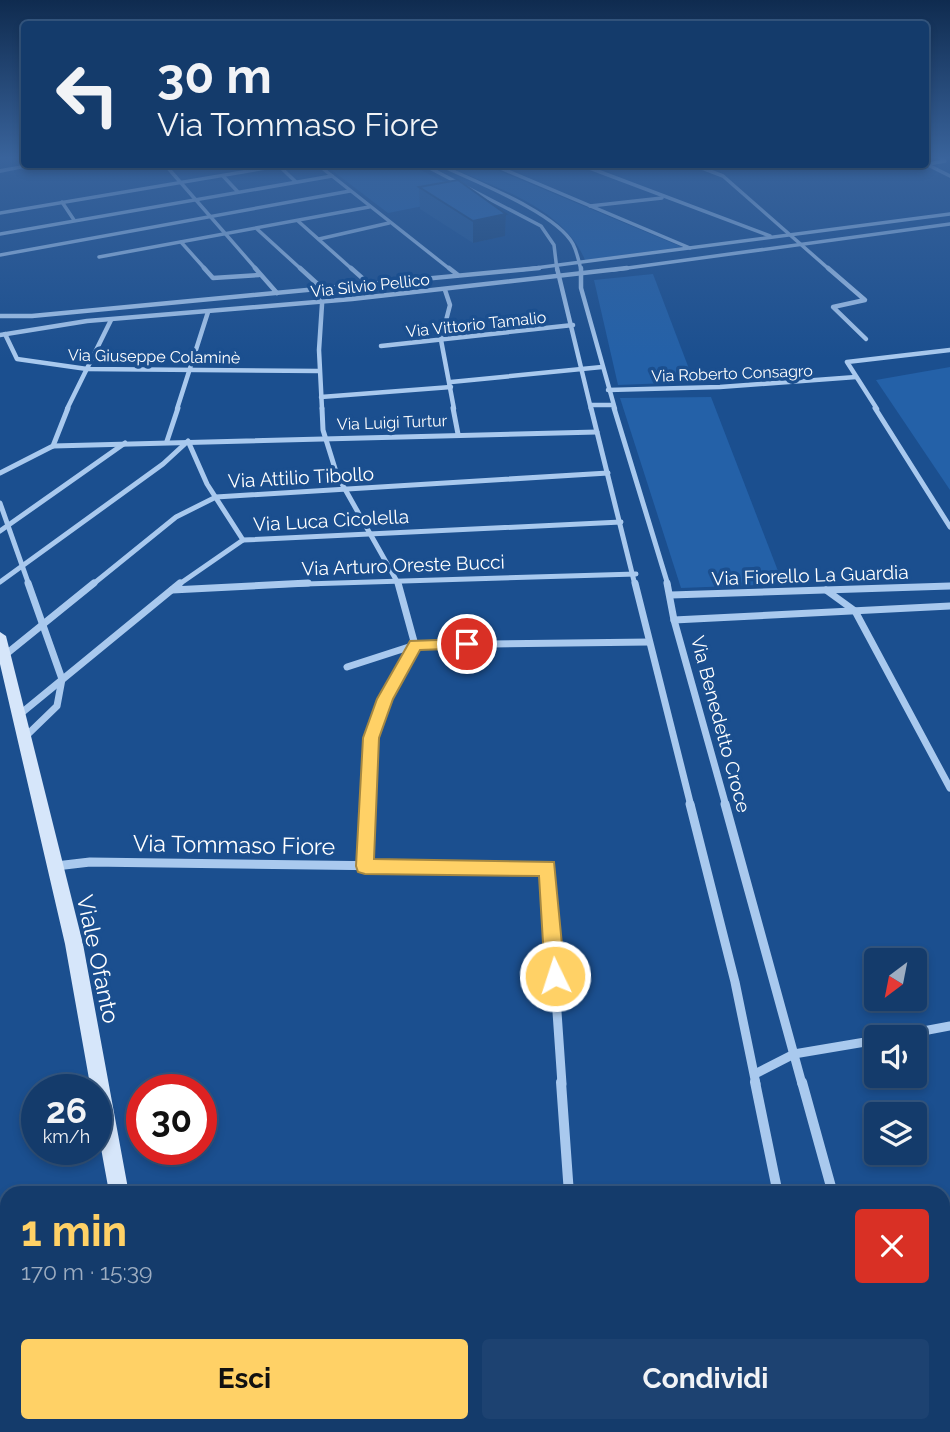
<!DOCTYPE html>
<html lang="it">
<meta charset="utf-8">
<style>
body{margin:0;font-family:Raleway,sans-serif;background:#1d4271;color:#f1f3f6;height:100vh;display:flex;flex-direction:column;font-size:26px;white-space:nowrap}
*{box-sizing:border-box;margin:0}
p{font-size:23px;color:#9dadc1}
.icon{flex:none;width:38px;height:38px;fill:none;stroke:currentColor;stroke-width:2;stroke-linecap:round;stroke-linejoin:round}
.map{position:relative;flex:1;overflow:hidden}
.drawer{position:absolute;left:0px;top:1186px;width:950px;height:247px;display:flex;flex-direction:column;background:#143b6b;border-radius:21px 21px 0 0;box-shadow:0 4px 10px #0003,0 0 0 2px #33557e}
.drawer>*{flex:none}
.top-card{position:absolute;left:21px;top:21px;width:908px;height:147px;border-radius:7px;box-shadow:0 4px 10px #0003,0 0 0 2px #33557e;background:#143b6b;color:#f1f3f6;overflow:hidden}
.needle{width:46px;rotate:212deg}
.tools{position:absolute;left:864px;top:948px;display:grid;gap:14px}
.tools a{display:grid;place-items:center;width:63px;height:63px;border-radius:7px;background:#143b6b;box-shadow:0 4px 10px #0003,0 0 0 2px #33557e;font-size:35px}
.speed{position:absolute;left:21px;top:1074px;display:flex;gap:14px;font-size:35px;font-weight:700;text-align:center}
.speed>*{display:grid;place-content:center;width:91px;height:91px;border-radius:50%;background:#143b6b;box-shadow:0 4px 10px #0003,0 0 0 2px #33557e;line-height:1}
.speed small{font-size:18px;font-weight:400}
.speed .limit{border:10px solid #d22;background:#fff;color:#111}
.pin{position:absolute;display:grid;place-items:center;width:60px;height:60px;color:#fff;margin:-30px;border:4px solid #fff;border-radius:50%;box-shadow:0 2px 7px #0007}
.me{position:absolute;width:77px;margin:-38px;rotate:356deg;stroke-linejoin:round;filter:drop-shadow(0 0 5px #0008)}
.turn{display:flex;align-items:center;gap:24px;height:147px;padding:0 21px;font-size:32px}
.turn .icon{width:91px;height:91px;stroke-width:2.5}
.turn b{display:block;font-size:49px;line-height:60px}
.round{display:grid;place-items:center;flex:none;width:74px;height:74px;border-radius:7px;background:#1d4271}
.head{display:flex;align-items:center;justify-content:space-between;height:119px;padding:0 21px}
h1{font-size:42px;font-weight:700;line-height:52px;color:#ffd166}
.action{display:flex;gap:14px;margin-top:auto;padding:14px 21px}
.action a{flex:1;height:80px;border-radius:7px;background:#ffd166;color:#111;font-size:28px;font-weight:700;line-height:80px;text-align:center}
.action a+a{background:#1d4271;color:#f1f3f6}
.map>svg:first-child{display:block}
.green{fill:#2461a8}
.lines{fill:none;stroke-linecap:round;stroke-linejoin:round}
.minor-far5{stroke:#a9c9ee;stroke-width:3.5}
.minor-far4{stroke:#a9c9ee;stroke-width:4.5}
.minor-far3{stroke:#a9c9ee;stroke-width:5}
.minor-far2{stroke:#a9c9ee;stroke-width:7}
.minor-far1{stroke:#a9c9ee;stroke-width:9}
.minor{stroke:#a9c9ee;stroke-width:10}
.tertiary{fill:#a9c9ee;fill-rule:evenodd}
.secondary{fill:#d6e6fa;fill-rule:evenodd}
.wall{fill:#245895}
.shaded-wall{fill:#1d4779}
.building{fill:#2a66ad;stroke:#1d4779;stroke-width:2}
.route{fill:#ffd166;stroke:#a68842;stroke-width:2}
.labels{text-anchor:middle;stroke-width:7;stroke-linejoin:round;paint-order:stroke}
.far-street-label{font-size:16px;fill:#fff;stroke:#1b4f8f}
.street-label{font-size:19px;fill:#fff;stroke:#1b4f8f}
.near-street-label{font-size:23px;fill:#fff;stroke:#1b4f8f}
</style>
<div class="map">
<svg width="950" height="1432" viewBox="0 0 950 1432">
<rect width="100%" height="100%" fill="#1b4f8f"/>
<g class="green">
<polygon points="325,165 410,165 474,196 388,213"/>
<path d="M444,165h41l197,82 -97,13c-23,-54 -91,-73 -141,-95z"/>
<polygon points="653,274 694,382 618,385 594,280"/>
<polygon points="950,367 950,490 876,380"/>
<polygon points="711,397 783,584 681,588 620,398"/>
<polygon points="943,1340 950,1340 950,1432 931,1432 930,1426 943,1426"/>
</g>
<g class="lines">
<g class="minor-far5">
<polyline points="277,164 296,182"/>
<polyline points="317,164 451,270"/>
<polyline points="422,164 541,226 554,245 557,270"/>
<path d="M438,164c33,16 118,48 135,80 4,8 6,17 8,26"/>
<polyline points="491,164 690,248"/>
<polyline points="579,164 770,236"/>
<polyline points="671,164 702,168 723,176 830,270"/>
<polyline points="926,164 950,176"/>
<polyline points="928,164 945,161 941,158"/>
<polyline points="700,166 713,164"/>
<polyline points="168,168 257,270"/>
<polyline points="501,168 518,164"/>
<polyline points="223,176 238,192"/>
<polyline points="62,202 74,220"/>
<polyline points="590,206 662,198"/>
<polyline points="0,213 278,166"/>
<polyline points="298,221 353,270"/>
<polyline points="257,229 302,270"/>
<polyline points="0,234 332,176"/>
<polyline points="319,239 389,223"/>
<polyline points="181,242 206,270"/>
<polyline points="0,255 350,191"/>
<polyline points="99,257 369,207"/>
<polyline points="520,270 950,214"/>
<polyline points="613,270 950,224"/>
</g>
<g class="minor-far4">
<polyline points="204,268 213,278 259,275"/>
<polyline points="255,268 277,293"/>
<polyline points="300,268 323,289 319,350 322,409"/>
<polyline points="351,268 369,284"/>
<polyline points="449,268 458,275"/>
<polyline points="557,268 591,409"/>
<polyline points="581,268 581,288 615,409"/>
<polyline points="828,268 865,300 833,307 866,339"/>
<polyline points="445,290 450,305 441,340 454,409"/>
<polyline points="0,316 32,316 539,268"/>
<polyline points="5,334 17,359 87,369 319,371"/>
<polyline points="0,335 87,321 352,299 627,268"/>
<polyline points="381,346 573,325"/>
<polyline points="451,382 602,367"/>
<polyline points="608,390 720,387 856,377"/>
<polyline points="321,397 451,387"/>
<polyline points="591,405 613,405"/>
<polyline points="67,409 111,320"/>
<polyline points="177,409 208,312"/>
<polyline points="877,409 847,362 950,350"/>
</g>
<g class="minor-far3">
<polyline points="322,408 323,430 337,475 399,585"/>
<polyline points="453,408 458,434"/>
<polyline points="591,408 635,585"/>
<polyline points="614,408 668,585"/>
<polyline points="875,408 950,527"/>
<polyline points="167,441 178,408"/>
<polyline points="53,446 597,432"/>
<polyline points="0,473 53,446 68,408"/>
<polyline points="0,503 29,585"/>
<polyline points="0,531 125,443"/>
<polyline points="0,582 163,464 188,441 207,484 243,540"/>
<polyline points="92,585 176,517 216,497 608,473"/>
<polyline points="178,585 243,540 621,522"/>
<polyline points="272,585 636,574"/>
</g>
<g class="minor-far2">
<polyline points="635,583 691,806"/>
<polyline points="667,583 674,620 726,806"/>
<polyline points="172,590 308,583"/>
<polyline points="826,590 855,611 950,788"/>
<polyline points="671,595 950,586"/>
<polyline points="674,620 950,606"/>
<polyline points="5,655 94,583"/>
<polyline points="347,667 415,645 649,642"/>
<polyline points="19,715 180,583"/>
<polyline points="25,737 57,706 62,679 28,583"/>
<polyline points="368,806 371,738 385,700 415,645 398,583"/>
</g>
<g class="minor-far1">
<polyline points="690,804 735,982 756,1084"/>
<polyline points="725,804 802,1084"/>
<polyline points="56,866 90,862 547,868 562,1084"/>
<polyline points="365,866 368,804"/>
<polyline points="886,1038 950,1026"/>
<polyline points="755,1074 794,1054 877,1040"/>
</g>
<g class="minor">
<polyline points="561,1082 569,1194"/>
<polyline points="755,1082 778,1194"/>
<polyline points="802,1082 833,1194"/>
<polyline points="823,1426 824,1432"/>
<polyline points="890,1426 891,1432"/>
</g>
<g class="tertiary">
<polygon points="29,164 44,164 0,173 0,169"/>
<rect x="0" y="1242" width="7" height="18"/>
</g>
<g class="secondary">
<polygon points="0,632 6,636 83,944 129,1194 109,1192 96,1121 96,1090 91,1090 65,944 0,664"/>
<polygon points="943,1273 950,1274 950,1296 943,1295"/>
<polygon points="50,1426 74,1426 72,1432 48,1432"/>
</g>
</g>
<polygon class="wall" points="419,187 506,214 505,236 473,243 420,209"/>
<polygon class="shaded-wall" points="506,214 505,236 473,243 473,221"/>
<polygon class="building" points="458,180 506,214 473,221 419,187"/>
<linearGradient id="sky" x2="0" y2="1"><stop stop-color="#0f2b4f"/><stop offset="0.44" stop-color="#39639b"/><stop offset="1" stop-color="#39639b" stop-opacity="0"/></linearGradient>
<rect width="950" height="358" fill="url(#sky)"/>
<polygon class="route" points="467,639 472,641 472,648 420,650 393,699 379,738 374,859 554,862 565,976 562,983 555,986 547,983 545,976 539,876 365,874 358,872 356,866 363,738 377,699 410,641"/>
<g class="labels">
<g class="far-street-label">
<text transform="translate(370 285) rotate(-6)" y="6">Via Silvio Pellico</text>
<text transform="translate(476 324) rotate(-6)" y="6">Via Vittorio Tamalio</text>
<text transform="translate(154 356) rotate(1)" y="6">Via Giuseppe Colaminè</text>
<text transform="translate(732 373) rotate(-2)" y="6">Via Roberto Consagro</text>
<text transform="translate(392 422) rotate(-2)" y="6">Via Luigi Turtur</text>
</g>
<g class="street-label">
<text transform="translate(301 477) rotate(-3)" y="7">Via Attilio Tibollo</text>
<text transform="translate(331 520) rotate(-3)" y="7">Via Luca Cicolella</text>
<text transform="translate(403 565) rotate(-2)" y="7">Via Arturo Oreste Bucci</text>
<text transform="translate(810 575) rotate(-2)" y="7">Via Fiorello La Guardia</text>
<text transform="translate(721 724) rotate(75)" y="7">Via Benedetto Croce</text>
</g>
<g class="near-street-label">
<text transform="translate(234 845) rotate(1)" y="8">Via Tommaso Fiore</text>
<text transform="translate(98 959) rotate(78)" y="8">Viale Ofanto</text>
</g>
</g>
</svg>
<div class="tools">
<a><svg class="needle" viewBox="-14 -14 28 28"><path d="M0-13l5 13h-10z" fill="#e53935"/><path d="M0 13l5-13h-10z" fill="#9dadc1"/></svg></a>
<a><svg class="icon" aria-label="sound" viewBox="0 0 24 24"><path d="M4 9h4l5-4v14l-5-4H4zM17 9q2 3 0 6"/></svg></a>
<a><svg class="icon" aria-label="layers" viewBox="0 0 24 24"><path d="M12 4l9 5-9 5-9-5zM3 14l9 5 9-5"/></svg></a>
</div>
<div class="speed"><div>26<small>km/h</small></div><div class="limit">30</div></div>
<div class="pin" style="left:467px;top:644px;background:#d93025"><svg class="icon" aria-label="arrive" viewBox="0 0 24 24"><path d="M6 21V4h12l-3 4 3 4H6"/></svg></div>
<svg class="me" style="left:555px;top:976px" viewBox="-20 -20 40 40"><circle r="17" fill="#ffd166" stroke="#fff" stroke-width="3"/><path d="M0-11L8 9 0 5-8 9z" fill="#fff"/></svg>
<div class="top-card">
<div class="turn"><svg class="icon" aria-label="left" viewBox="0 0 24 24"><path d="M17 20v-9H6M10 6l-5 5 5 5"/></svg><div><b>30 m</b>Via Tommaso Fiore</div></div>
</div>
<section class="drawer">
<div class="head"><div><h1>1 min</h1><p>170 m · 15:39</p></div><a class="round" style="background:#d93025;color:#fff"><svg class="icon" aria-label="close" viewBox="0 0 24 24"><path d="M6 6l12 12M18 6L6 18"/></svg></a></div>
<div class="action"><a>Esci</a><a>Condividi</a></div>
</section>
</div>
